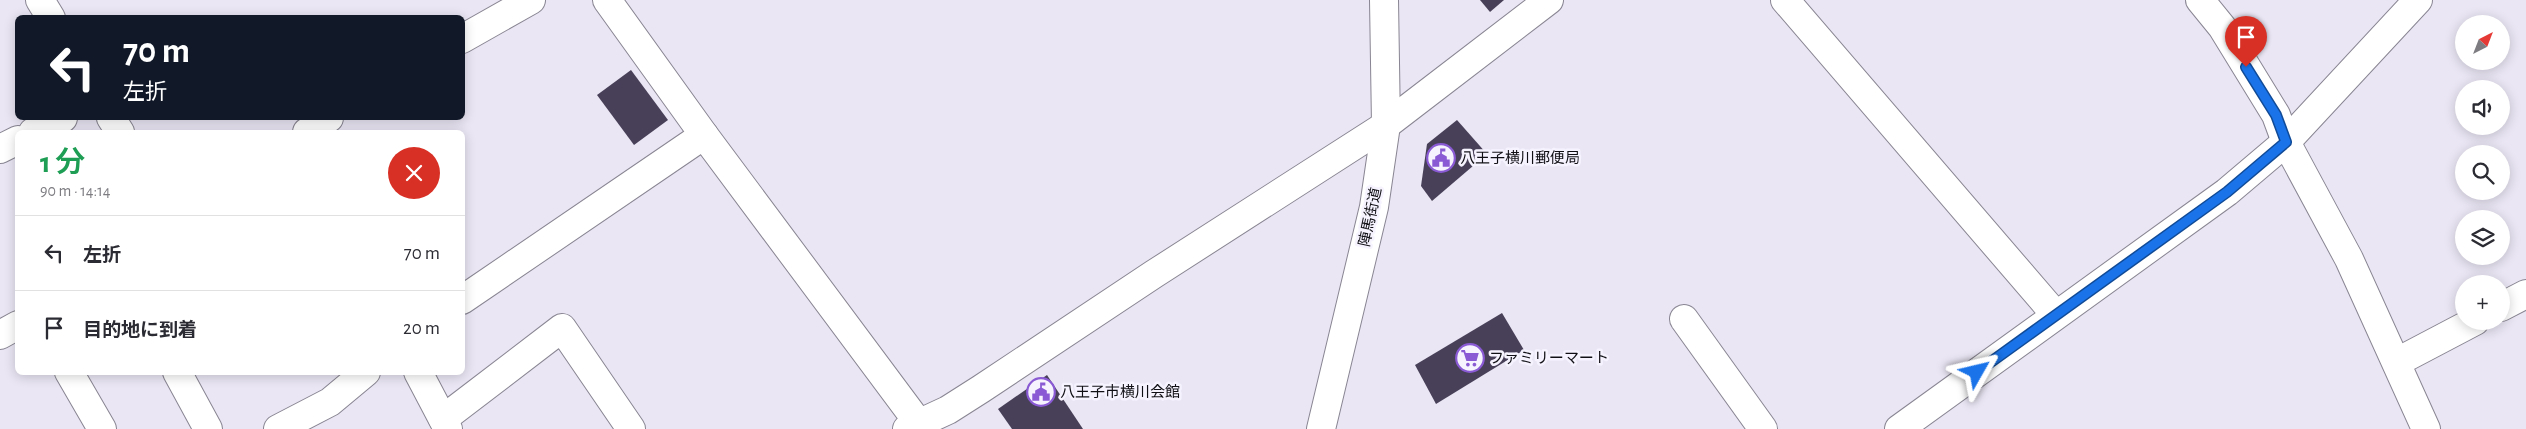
<!DOCTYPE html>
<html lang="ja">
<meta charset="utf-8">
<style>
body{margin:0;font-family:"Alegreya Sans","Noto Sans JP",sans-serif;background:#f2f2f3;color:#2b2b33;height:100vh;display:flex;flex-direction:column;font-size:19px;white-space:nowrap}
*{box-sizing:border-box;margin:0}
p{font-size:16px;color:#7c7c81}
.icon{flex:none;width:28px;height:28px;fill:none;stroke:currentColor;stroke-width:2;stroke-linecap:round;stroke-linejoin:round}
.map{position:relative;flex:1;overflow:hidden}
.drawer{position:absolute;left:15px;top:130px;width:450px;height:245px;display:flex;flex-direction:column;background:#fff;border-radius:8px;box-shadow:0 2px 12px #0003}
.drawer>*{flex:none}
.guide{position:absolute;left:15px;top:15px;width:450px;height:105px;border-radius:8px;box-shadow:0 2px 12px #0003;background:#111827;color:#fff;overflow:hidden}
.needle{width:32px;rotate:42deg}
.buttons{position:absolute;left:2455px;top:15px;display:grid;gap:10px}
.buttons a{display:grid;place-items:center;width:55px;height:55px;border-radius:50%;background:#fff;box-shadow:0 2px 12px #0003;font-size:25px}
.pin{position:absolute;display:grid;place-items:center;width:42px;height:42px;color:#fff;margin:-51px -21px;border-radius:50% 50% 50% 0;rotate:-45deg;box-shadow:0 0 5px #0007}
.pin .icon{rotate:45deg}
.me{position:absolute;width:55px;margin:-28px;rotate:53deg;stroke-linejoin:round;filter:drop-shadow(0 0 4px #0008)}
.turn{display:flex;align-items:center;gap:18px;height:105px;padding:0 25px;font-size:22px}
.turn .icon{width:65px;height:65px;stroke-width:2.5}
.turn b{display:block;font-size:35px;line-height:42px}
.round{display:grid;place-items:center;flex:none;width:52px;height:52px;border-radius:26px;background:#f2f2f3}
.summary{display:flex;align-items:center;justify-content:space-between;height:85px;padding:0 25px}
h1{font-size:30px;font-weight:600;line-height:38px;color:#1e9e55}
ul{padding:0;list-style:none}
li{display:flex;align-items:center;gap:15px;height:75px;padding:0 25px;border-top:1px solid #e1e1e2}
li div{flex:1}
li b{display:block;font-size:19px}
li em{font-style:normal}
.map>svg:first-child{display:block}
.building{fill:#484058}
.lines{fill:none;stroke-linecap:round;stroke-linejoin:round}
.minor-casing{stroke:#898592;stroke-width:30}
.major-casing{stroke:#898592;stroke-width:30}
.minor{stroke:#fff;stroke-width:28}
.major{stroke:#fff;stroke-width:28}
.route-casing{stroke:#114b97;stroke-width:12}
.route{stroke:#1a73e8;stroke-width:9}
.labels{text-anchor:middle;stroke-width:5;stroke-linejoin:round;paint-order:stroke}
.poi-label{font-size:15px;fill:#100f14;stroke:#f6f3ff;text-anchor:start}
.street-label{font-size:15px;fill:#100f14;stroke:#f6f3ff}
</style>
<div class="map">
<svg width="2526" height="429" viewBox="0 0 2526 429">
<rect width="100%" height="100%" fill="#eae6f4"/>
<g class="building">
<polygon points="1480,0 1504,0 1490,12"/>
<polygon points="631,70 668,120 634,145 597,95"/>
<polygon points="1457,120 1487,154 1432,201 1421,186 1427,144"/>
<polygon points="1502,313 1524,350 1436,404 1415,365"/>
<polygon points="1047,375 1083,429 1012,429 998,409"/>
</g>
<g class="lines">
<defs>
<g id="minor">
<polyline points="40,0 51,18"/>
<polyline points="607,0 704,135 923,429"/>
<polyline points="1785,0 2055,314"/>
<polyline points="2200,0 2222,27 2276,115 2286,142 2349,259 2426,429"/>
<polyline points="462,39 531,0"/>
<polyline points="111,118 120,132"/>
<polyline points="33,132 63,118"/>
<polyline points="307,132 329,118"/>
<polyline points="0,149 18,140"/>
<polyline points="462,300 704,135"/>
<polyline points="2501,307 2526,294"/>
<polyline points="1684,319 1763,429"/>
<polyline points="0,335 18,325"/>
<polyline points="2397,362 2475,321"/>
<polyline points="69,372 102,429"/>
<polyline points="177,372 208,429"/>
<polyline points="418,372 448,429"/>
<polyline points="443,419 562,328 631,429"/>
<polyline points="278,429 330,402 366,372"/>
<polyline points="907,429 948,410 981,389 1154,274 1386,125 1549,0"/>
<polyline points="1899,429 2227,192 2286,142 2418,0"/>
</g>
<polyline id="major" points="1321,429 1374,207 1386,125 1384,0"/>
</defs>
<use href="#minor" class="minor-casing"/>
<use href="#major" class="major-casing"/>
<use href="#minor" class="minor"/>
<use href="#major" class="major"/>
</g>
<g class="lines">
<defs>
<polyline id="route" points="1977,372 2227,192 2286,142 2276,115 2246,67"/>
</defs>
<use href="#route" class="route-casing"/>
<use href="#route" class="route"/>
</g>
<defs>
<symbol id="civic-ring" viewBox="-11 -11 22 22"><circle r="9.5" fill="#f6f3ff" stroke="#895ad3" stroke-width="1.5"/><path d="M-.6-6.5H3V-4.5H.6V-3L4-1V1h2V6H-6V1h2V-1L-.6-3ZM-1.2 2.5V6h2.4V2.5Z" fill="#895ad3"/></symbol>
<symbol id="supermarket-ring" viewBox="-11 -11 22 22"><circle r="9.5" fill="#f6f3ff" stroke="#895ad3" stroke-width="1.5"/><path d="M-6-5.5h2.5l.6 2H6L4.5 2H-2.5L-4.4-4H-6ZM-1.5 3.2a1.3 1.3 0 1 0 .1 0ZM3 3.2a1.3 1.3 0 1 0 .1 0Z" fill="#895ad3"/></symbol>
</defs>
<g fill-rule="evenodd">
<use href="#civic-ring" x="1425" y="142" width="32" height="32"/>
<use href="#supermarket-ring" x="1454" y="342" width="32" height="32"/>
<use href="#civic-ring" x="1025" y="376" width="32" height="32"/>
</g>
<g class="labels">
<g class="poi-label">
<text x="1460" y="163">八王子横川郵便局</text>
<text x="1489" y="363">ファミリーマート</text>
<text x="1060" y="397">八王子市横川会館</text>
</g>
<g class="street-label">
<text transform="translate(1370 217) rotate(-78)" y="5">陣馬街道</text>
</g>
</g>
</svg>
<div class="buttons">
<a><svg class="needle" viewBox="-14 -14 28 28"><path d="M0-13l5 13h-10z" fill="#e53935"/><path d="M0 13l5-13h-10z" fill="#7c7c81"/></svg></a>
<a><svg class="icon" aria-label="sound" viewBox="0 0 24 24"><path d="M4 9h4l5-4v14l-5-4H4zM17 9q2 3 0 6"/></svg></a>
<a><svg class="icon" aria-label="search" viewBox="0 0 24 24"><circle cx="10" cy="10" r="6"/><path d="M15 15l6 6"/></svg></a>
<a><svg class="icon" aria-label="layers" viewBox="0 0 24 24"><path d="M12 4l9 5-9 5-9-5zM3 14l9 5 9-5"/></svg></a>
<a>+</a>
</div>
<div class="pin" style="left:2246px;top:67px;background:#d93025"><svg class="icon" aria-label="arrive" viewBox="0 0 24 24"><path d="M6 21V4h12l-3 4 3 4H6"/></svg></div>
<svg class="me" style="left:1977px;top:372px" viewBox="-20 -20 40 40"><path d="M0-17L14 15 0 8-14 15z" fill="#1a73e8" stroke="#fff" stroke-width="4"/></svg>
<div class="guide">
<div class="turn"><svg class="icon" aria-label="left" viewBox="0 0 24 24"><path d="M17 20v-9H6M10 6l-5 5 5 5"/></svg><div><b>70 m</b>左折</div></div>
</div>
<section class="drawer">
<div class="summary"><div><h1>1 分</h1><p>90 m · 14:14</p></div><a class="round" style="background:#d93025;color:#fff"><svg class="icon" aria-label="close" viewBox="0 0 24 24"><path d="M6 6l12 12M18 6L6 18"/></svg></a></div>
<ul>
<li><svg class="icon" aria-label="left" viewBox="0 0 24 24"><path d="M17 20v-9H6M10 6l-5 5 5 5"/></svg><div><b>左折</b></div><em>70 m</em></li>
<li><svg class="icon" aria-label="arrive" viewBox="0 0 24 24"><path d="M6 21V4h12l-3 4 3 4H6"/></svg><div><b>目的地に到着</b></div><em>20 m</em></li>
</ul>
</section>
</div>
